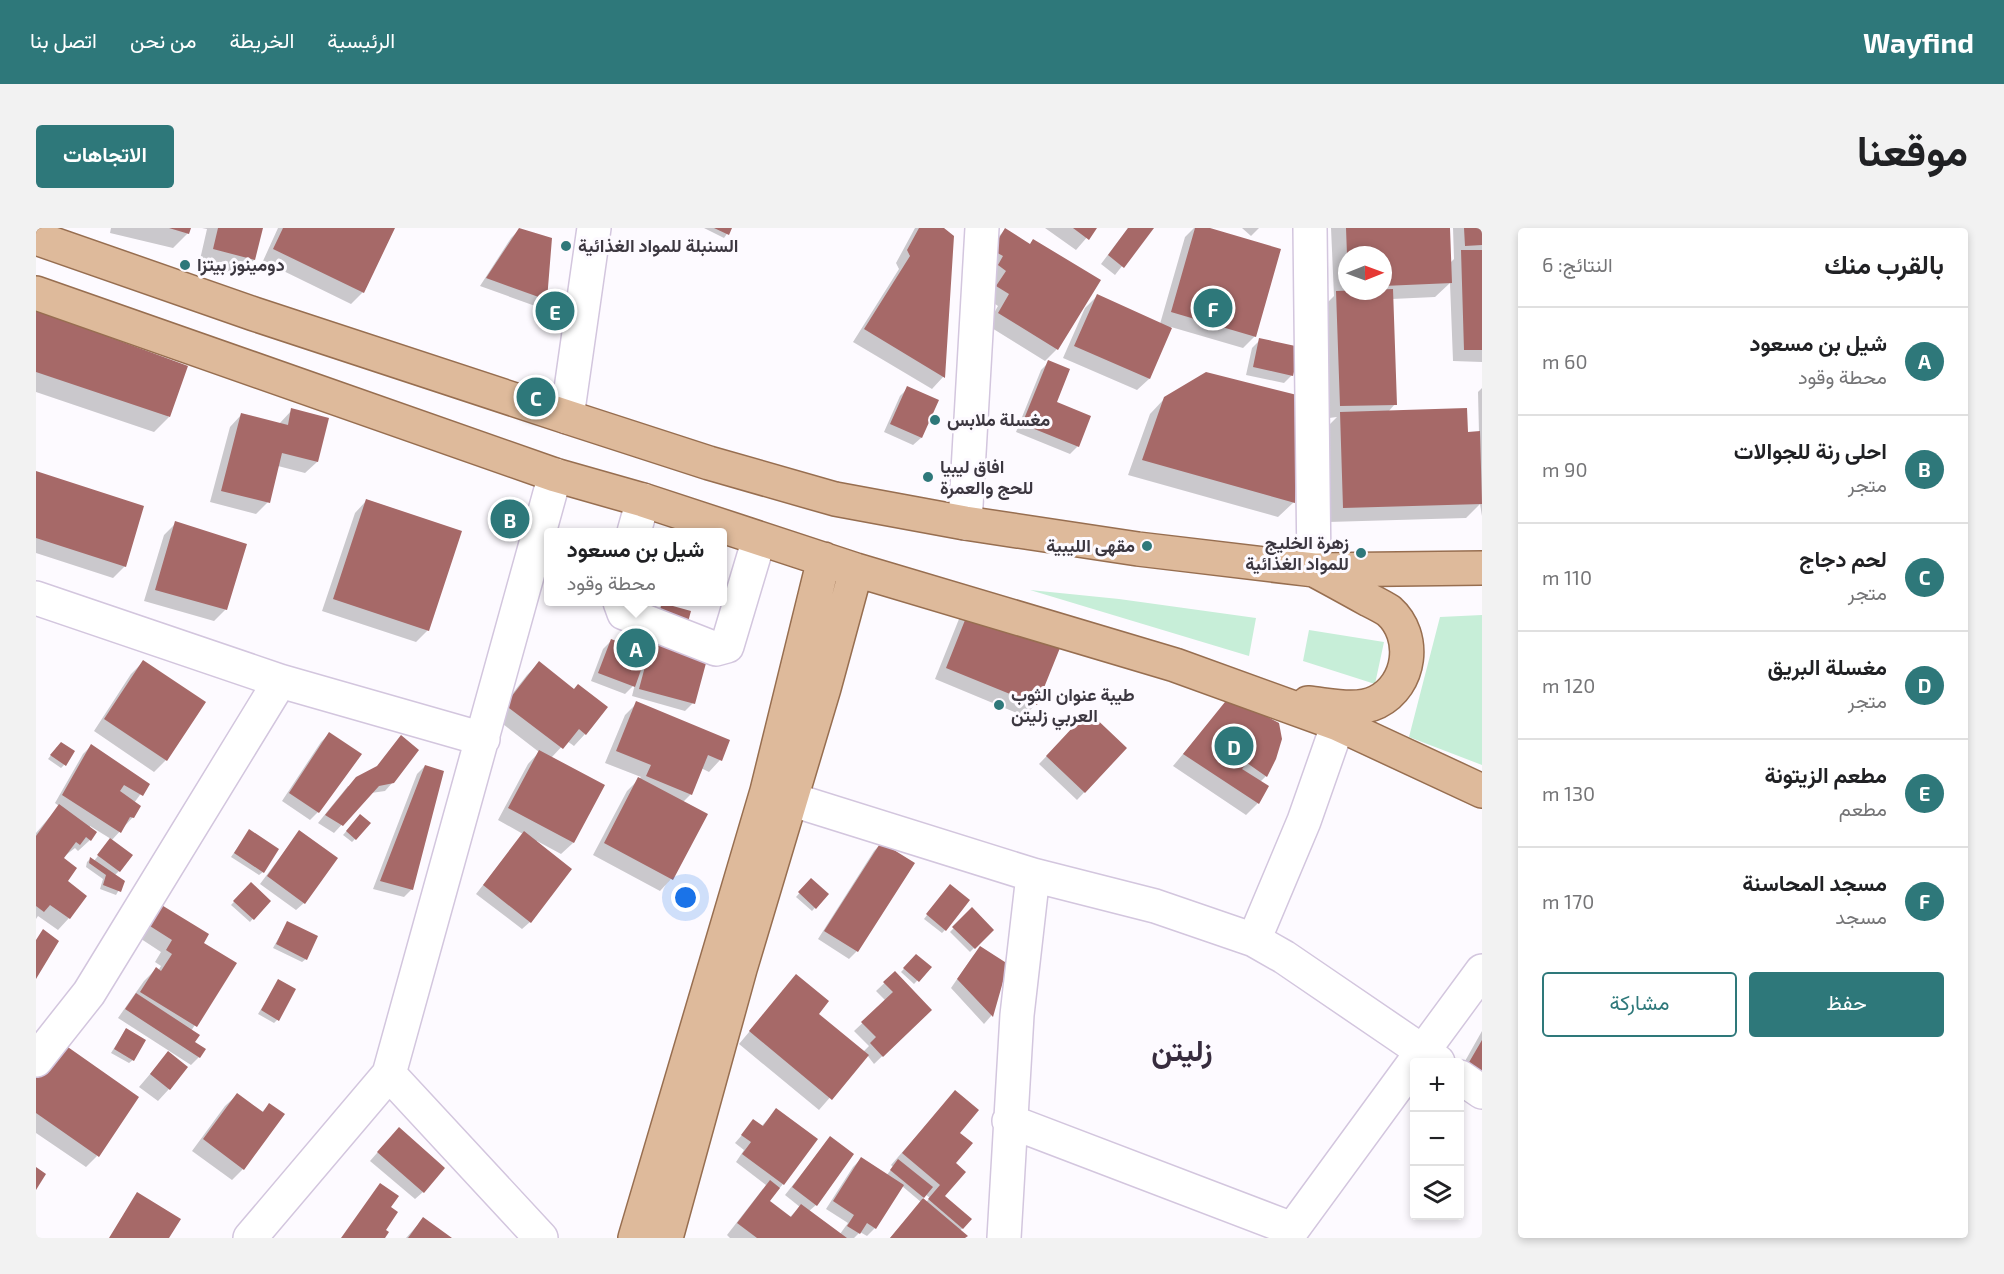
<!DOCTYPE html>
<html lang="ar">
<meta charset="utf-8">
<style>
body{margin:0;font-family:"Exo 2",Vazirmatn,sans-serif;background:#f2f2f2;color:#202124;direction:rtl}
.controls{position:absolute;right:18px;bottom:18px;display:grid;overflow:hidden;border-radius:6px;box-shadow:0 3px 9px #0003}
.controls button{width:54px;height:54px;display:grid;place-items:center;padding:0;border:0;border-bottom:2px solid #e0e0e0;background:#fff;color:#202124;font:30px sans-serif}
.compass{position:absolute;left:1302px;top:18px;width:54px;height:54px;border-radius:50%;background:#fff;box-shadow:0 3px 9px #0003;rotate:89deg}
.you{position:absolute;left:650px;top:670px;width:21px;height:21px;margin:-15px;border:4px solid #fff;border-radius:50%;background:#1a73e8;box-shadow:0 0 0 9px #1a73e833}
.badge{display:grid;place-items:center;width:39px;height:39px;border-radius:50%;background:#2e787a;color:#fff;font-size:20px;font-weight:700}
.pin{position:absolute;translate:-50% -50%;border:3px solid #fff;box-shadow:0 2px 6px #0006}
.popup{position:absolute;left:508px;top:300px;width:183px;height:78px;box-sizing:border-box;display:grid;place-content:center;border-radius:6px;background:#fff;filter:drop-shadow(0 2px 4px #0005);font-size:20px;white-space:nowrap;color:#757577}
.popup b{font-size:22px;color:#202124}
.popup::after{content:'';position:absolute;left:50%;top:100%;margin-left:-12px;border:12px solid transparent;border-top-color:#fff}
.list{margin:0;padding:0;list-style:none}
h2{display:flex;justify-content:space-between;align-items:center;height:78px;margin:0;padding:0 24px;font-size:26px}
h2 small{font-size:20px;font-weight:400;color:#757577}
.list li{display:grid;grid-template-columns:39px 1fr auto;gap:18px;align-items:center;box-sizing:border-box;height:108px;padding:0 24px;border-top:2px solid #e0e0e0}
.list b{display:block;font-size:22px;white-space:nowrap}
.list p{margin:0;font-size:20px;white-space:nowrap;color:#757577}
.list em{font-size:20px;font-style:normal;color:#757577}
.actions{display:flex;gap:12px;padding:18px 24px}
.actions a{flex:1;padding:14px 0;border:2px solid #2e787a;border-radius:6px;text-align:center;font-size:21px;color:#2e787a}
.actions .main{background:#2e787a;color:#fff}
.icon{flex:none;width:33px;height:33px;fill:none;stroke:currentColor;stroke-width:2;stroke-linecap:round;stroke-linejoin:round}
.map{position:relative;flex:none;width:1446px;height:1010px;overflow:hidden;direction:ltr;border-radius:6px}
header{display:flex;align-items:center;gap:36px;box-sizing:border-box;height:84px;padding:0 30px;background:#2e787a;color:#fff}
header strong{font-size:28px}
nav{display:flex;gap:33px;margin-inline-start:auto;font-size:21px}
.intro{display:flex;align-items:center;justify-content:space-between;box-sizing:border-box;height:144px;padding:0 36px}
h1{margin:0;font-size:42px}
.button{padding:15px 27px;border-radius:6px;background:#2e787a;color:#fff;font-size:21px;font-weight:700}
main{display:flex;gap:36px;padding:0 36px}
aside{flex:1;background:#fff;border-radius:6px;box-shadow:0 3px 9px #0003}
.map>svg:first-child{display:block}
</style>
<header>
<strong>Wayfind</strong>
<nav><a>الرئيسية</a><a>الخريطة</a><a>من نحن</a><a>اتصل بنا</a></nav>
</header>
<div class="intro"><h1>موقعنا</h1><a class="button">الاتجاهات</a></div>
<main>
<aside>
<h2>بالقرب منك<small>النتائج: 6</small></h2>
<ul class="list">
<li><span class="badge">A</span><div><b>شيل بن مسعود</b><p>محطة وقود</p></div><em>60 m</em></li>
<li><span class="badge">B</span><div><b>احلى رنة للجوالات</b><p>متجر</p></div><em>90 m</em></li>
<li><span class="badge">C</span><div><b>لحم دجاج</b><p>متجر</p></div><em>110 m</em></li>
<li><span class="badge">D</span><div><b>مغسلة البريق</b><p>متجر</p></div><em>120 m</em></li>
<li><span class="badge">E</span><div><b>مطعم الزيتونة</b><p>مطعم</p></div><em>130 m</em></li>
<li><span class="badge">F</span><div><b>مسجد المحاسنة</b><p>مسجد</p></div><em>170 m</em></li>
</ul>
<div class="actions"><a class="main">حفظ</a><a>مشاركة</a></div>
</aside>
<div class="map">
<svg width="1446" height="1010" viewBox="0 0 1446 1010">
<rect width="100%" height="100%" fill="#fdfaff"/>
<path fill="#c7eed8" d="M994,362L1083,371L1220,390L1213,428Z
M1446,387V537L1373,509L1404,389Z
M1273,402L1348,414L1339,456L1267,433Z"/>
<path fill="#0003" fill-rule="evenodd" d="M75,0H153L152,5L137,20L74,5Z
M166,0H226L218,32L202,47L163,36L171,1Z
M242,0H357L327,64L315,76L227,33Z
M668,0H695L688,10Z
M879,0H905L917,9L907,149L896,161L817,114L863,41L860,35Z
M1009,0H1059L1040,22Z
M1092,0H1116L1079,47L1065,36Z
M1158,0H1168L1219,108L1207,120L1135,99L1113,151L1101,162L1027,130L1049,80L1061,68L1124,96L1149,9Z
M1206,0H1223L1215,8Z
M1295,0H1412L1414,35L1418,31L1417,0H1446V134L1417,133L1414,55L1399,69L1356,71L1359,176L1352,184L1431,206L1443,205L1442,164L1446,160V288L1444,276L1430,290L1292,294L1290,200L1301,189L1293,190L1289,77L1298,68ZM1311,27H1347V63H1311Z
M483,2L514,11L510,72L502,79L444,58L475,10Z
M969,2L993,17L1062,53L1021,121L1009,133L951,97L962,78L950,70L958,13Z
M0,83L133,189L118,204L0,164Z
M1224,112L1256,147L1248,155L1210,147L1216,120Z
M1013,134L1019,175L1042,218L1034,226L980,204L1005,142Z
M872,160L885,210L877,217L848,204L864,168Z
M1129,170L1258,274L1242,289L1092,247L1114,186Z
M256,182L292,191L281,234L269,245L242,238L232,274L220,286L174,274L194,199L205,187L243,196Z
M0,245L89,338L77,350L0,325Z
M330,273L392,402L380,414L286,383L319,285Z
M140,295L190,381L178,393L108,373L128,307Z
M627,376L644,418L657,475L649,483L596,468L599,456L589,466L555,453L567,421L575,413L608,425L619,384Z
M935,379L1000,476L988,488L899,451L923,391Z
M107,434L130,532L118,544L58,503L95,446Z
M503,435L549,506L538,518L531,513L515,530L537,615L525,626L501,613L500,615L494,694L486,701L440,666L487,606L462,592L492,536L503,524L458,489L491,447Z
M1193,471L1239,530L1230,548L1224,554L1222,575L1210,587L1137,538Z
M601,475L684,532L673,544L665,540L655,566L646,575L670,587L635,651L624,663L557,627L591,563L605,549L569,535L589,487Z
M1052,485L1089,521L1041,572L1003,536Z
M293,506L282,584L274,592L246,573L285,514Z
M55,518L112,556L98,575L97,589L75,613L83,643L79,647L88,653L80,667L64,661L67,651L50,639L51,634L54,631L58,633L75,611L54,598V612L42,623L39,620L26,630L33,690L22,702L2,688L0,691V605L23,578L19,575L47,526Z
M21,519L28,537L25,540L12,531Z
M389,538L376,661L368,669L337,661L381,546Z
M357,554L349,563L335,565L298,605L282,595L312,558Z
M321,591L319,611L316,614L307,607Z
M213,603L227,644L223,647L195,629Z
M263,604L268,675L260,682L224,656Z
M846,615L876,636L821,723L813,731L782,711L838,623Z
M775,652L791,667L776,683L760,669Z
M215,656L233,673L214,694L195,677Z
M911,661L909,702L906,705L888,691Z
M936,681L956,702L934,724L914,704Z
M108,686L166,715L199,736L155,803L157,815L163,829L155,837L82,790L108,753L120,741L122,743L125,738L119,734L125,724L96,705Z
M251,695L270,731L266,734L237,720Z
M945,720L970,736L955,788L948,796L915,760L937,728Z
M880,728L894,739L878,756L865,744Z
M859,745L894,782L838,836L831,827L783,882L703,816L760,748L781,786L827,824L833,818L818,803L850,773L840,763Z
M243,752L241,792L238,795L222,786Z
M90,801L97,832L93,835L75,825Z
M1446,803V868L1424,842Z
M132,825L133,861L122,873L103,859Z
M0,835L61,928L50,939L0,905Z
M919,864L922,905L918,935L907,969L934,991L924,1003L927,1010H854L885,974L866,958L839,1000L831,1008L824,1004L818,1010H694L691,1007L730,957L700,934L708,922L699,915L718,893L725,899L740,882L747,956L732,974L753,990L764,979L749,967L794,910L780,977L773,983L804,1006L812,995L790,981L817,939L825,931L850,948L857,939L855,937ZM889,966L894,970L890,974L886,971Z
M201,867L225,885L233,877L207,941L196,952L156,923L189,878Z
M355,909L387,964L379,971L334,933Z
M387,991L413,1010H370Z"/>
<path fill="#a66968" d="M133,0H155L153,6Z
M182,0H227L219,32L177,21Z
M247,0H359L328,65L237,21Z
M483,0L516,10L511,72L450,50Z
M678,0H696L693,7Z
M883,0H908L918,8L909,150L828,101L874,28L871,22Z
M969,0L994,16L997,11L1065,52L1022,122L962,85L973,66L960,58L970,43L962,37L967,28L956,22Z
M1037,0H1061L1053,12Z
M1092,0H1118L1088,40L1072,27Z
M1159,0H1174L1245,21L1220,109L1135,84Z
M1310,0H1414L1416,55L1347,58V27H1311Z
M1428,0H1446V17L1429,18Z
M1425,22H1446V122H1428Z
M1357,61L1361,177L1304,178L1300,63Z
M1061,66L1136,100L1114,151L1038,118Z
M0,82L152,138L134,189L0,144Z
M1223,110L1264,119L1257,148L1217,139Z
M1012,132L1034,141L1021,174L1055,188L1043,219L986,196Z
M1170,144L1261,167L1259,275L1106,232L1128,169Z
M871,158L903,172L886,210L854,196Z
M255,180L293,190L282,234L246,225L234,275L185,263L205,185L252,197Z
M1431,180L1432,204L1444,203L1446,276L1307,280L1304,184Z
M0,243L108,278L90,339L0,310Z
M330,271L426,303L393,403L297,371Z
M139,293L211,316L191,382L119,362Z
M626,375L655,383L646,416L673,424L659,476L603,461Z
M935,377L1026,415L1001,477L910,440Z
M575,411L611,425L599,459L562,445Z
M107,432L170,474L131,533L68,491Z
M503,433L538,461L542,456L572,479L550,507L543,501L527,521L469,477Z
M1193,469L1243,495L1246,511L1240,531L1231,549L1211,535L1206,541L1233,558L1223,576L1147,526Z
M600,473L694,512L686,533L672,527L656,567L610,548L615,537L580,523Z
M1052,483L1091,520L1049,565L1010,528Z
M293,504L326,526L283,585L253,565Z
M365,507L383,522L358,555L343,558L307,598L289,587L320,549L341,538Z
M25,514L39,523L30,538L14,527Z
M55,516L114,556L107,568L88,557L84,563L105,578L98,590L94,589L85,605L26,567Z
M503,522L569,557L538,615L472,580Z
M389,537L408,543L377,662L344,653Z
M602,549L672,586L637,652L568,615Z
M23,576L61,604L55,613L50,609L44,617L40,614L28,630L41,640L32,653L51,668L34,691L14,677L8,684L0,678V608Z
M324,586L335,595L320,612L310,603Z
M213,601L243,621L228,645L198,625Z
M263,602L302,630L269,676L231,648Z
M488,603L536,641L495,695L447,657Z
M74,610L97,627L84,644L61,627Z
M845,614L879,635L822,724L788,703Z
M54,629L89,653L85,664L67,657L70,647L53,635Z
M775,650L793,666L780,681L762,664Z
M215,654L235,673L218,692L197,673Z
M914,656L934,672L910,703L890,686Z
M119,673L173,706L168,715L201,735L161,799L104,764L120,739L125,743L136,726L130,722L136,712L106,693Z
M936,679L958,702L939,721L916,699Z
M251,693L282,708L271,732L240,716Z
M7,701L23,713L0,751V712Z
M944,718L972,736L957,789L921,751Z
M880,726L896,739L883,754L867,740Z
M859,743L896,782L847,829L834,815L840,809L825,794L857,764L847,754Z
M760,746L793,773L783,786L833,827L796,872L713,803Z
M242,751L260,761L243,793L225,782Z
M100,765L164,807L159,814L170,821L164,830L89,781Z
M90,800L110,812L98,833L78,821Z
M19,810L103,869L63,929L0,885V838Z
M1446,812V844L1432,836Z
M132,823L152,839L134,862L114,846Z
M919,862L943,882L924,905L937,915L920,935L930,944L909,968L936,991L927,1001L892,971L904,957L866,925Z
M201,865L227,884L233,875L249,886L208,942L167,911Z
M740,880L782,911L748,957L706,926L715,914L705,907L717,891L727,898Z
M363,899L409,940L388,965L341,924Z
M794,908L818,926L781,978L756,959Z
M825,929L868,957L840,1001L831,995L824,1006L811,998L818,987L797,973Z
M862,931L897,959L888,970L854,942Z
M0,939L10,946L0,962Z
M734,952L744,960L734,973L755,989L765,976L811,1010H721L701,995Z
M344,955L363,968L355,979L362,984L350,1002L353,1004L349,1010H305Z
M101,964L145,991L133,1010H73Z
M887,970L932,1008L929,1010H854Z
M387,989L416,1010H372Z"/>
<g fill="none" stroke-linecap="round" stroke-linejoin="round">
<g stroke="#d3c6de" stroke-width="36">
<path id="minor" d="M1274,0L1278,342
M531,189L558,0
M929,295L946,0
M598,304L607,272
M0,370L244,453L447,511
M584,374L588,385L680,421L691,418L723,311
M754,571L997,647L1119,678L1218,712L1248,729L1402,834
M1218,712L1268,593L1302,496
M0,832L53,765L244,453
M1379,834L1446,743
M353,846L505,1010
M1424,849L1446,864
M973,893L1256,1001
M214,1010L353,846L519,247
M968,1010L981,787L997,647
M1250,1010L1378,835"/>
</g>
<g stroke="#976e50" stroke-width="36">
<path id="major" d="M0,10L218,86L531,189L673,235L799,271L929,295L1102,321L1278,342L1446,340
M0,65L519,247L607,272L820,342L1139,437L1302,496L1446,563
M1272,475C1294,477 1321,484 1341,474C1375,457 1381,408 1353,383C1347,379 1339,375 1333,372C1315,362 1297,352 1280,343
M599,1010L731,563L788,331
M630,1010L704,741L788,460L820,342"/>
</g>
<use href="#minor" stroke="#fff" stroke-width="33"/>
<use href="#major" stroke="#deba9b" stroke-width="33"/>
</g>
<g fill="#2e787a" stroke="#fdfaff" stroke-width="2">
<circle cx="530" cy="18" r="6"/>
<circle cx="149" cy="37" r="6"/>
<circle cx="899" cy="192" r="6"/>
<circle cx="892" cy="249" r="6"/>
<circle cx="1111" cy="318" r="6"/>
<circle cx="1325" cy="325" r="6"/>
<circle cx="963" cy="477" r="6"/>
</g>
<g text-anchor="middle" stroke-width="6" stroke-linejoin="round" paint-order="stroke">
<g font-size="18" font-weight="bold" fill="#3c3740" stroke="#fdfaff" text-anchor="start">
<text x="542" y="24">السنبلة للمواد الغذائية</text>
<text x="161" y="43">دومينوز بيتزا</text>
<text x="911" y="198">مغسلة ملابس</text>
<text x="904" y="245">افاق ليبيا<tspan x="904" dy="21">للحج والعمرة</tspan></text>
<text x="1313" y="321" text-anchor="end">زهرة الخليج<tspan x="1313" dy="21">للمواد الغذائية</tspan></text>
<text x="1099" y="324" text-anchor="end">مقهى الليبية</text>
<text x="975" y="473">طيبة عنوان الثوب<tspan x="975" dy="21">العربي زليتن</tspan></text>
</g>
<g font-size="30" font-weight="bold" fill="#372c3e" stroke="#fdfaff">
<text x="1146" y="833">زليتن</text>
</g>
</g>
</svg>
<div class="controls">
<button>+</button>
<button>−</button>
<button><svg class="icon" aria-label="layers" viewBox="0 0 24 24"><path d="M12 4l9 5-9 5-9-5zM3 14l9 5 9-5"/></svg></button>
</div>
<svg class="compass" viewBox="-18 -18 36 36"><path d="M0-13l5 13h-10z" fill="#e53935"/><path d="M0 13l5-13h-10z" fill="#757577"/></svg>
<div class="you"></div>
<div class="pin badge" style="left:600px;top:420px">A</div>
<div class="popup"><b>شيل بن مسعود</b>محطة وقود</div>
<div class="pin badge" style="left:474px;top:291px">B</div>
<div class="pin badge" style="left:500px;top:169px">C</div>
<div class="pin badge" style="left:1198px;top:518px">D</div>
<div class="pin badge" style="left:519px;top:83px">E</div>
<div class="pin badge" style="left:1177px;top:80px">F</div>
</div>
</main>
